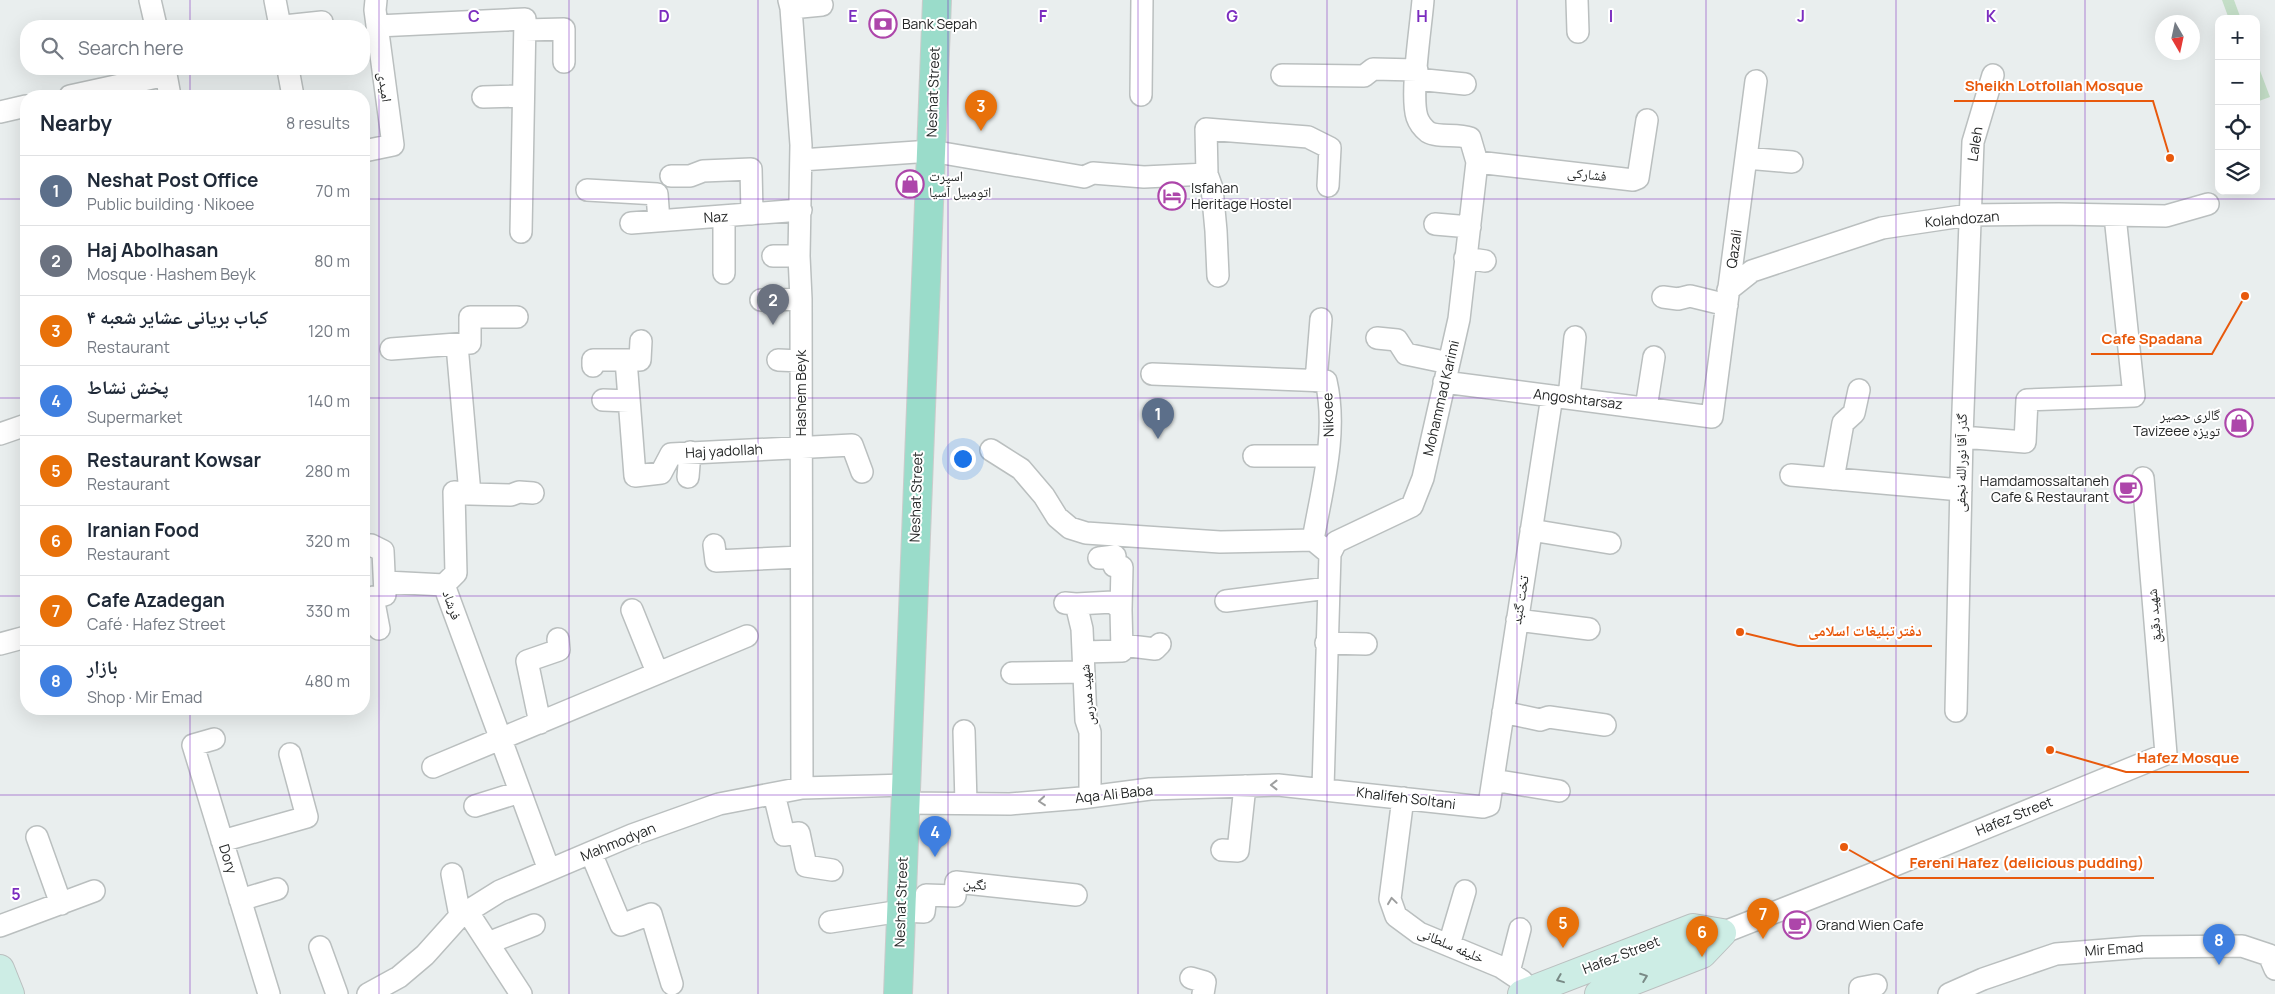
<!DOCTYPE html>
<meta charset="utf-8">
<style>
body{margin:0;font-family:Manrope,"Noto Naskh Arabic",sans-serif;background:#f2f2f3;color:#1f2937}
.controls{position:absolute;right:15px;top:15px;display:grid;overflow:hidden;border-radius:10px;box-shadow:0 5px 20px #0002}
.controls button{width:45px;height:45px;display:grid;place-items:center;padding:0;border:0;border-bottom:1px solid #e0e1e3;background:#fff;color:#1f2937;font:25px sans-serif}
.compass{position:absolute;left:2155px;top:15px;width:45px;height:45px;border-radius:50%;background:#fff;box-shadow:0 5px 20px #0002;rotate:171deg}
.you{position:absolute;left:962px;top:458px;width:18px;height:18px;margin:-12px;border:4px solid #fff;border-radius:50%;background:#1a73e8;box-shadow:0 0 0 8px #1a73e833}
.badge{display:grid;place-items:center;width:32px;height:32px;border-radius:50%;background:#0b8043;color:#fff;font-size:16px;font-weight:700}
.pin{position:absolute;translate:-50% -41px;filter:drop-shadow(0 1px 2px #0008)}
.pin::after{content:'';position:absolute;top:26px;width:18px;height:15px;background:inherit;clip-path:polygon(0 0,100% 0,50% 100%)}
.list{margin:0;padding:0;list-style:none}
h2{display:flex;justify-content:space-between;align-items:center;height:65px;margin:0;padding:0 20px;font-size:21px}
h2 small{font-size:16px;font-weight:400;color:#747a83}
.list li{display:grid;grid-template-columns:32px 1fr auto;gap:15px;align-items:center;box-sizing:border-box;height:70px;padding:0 20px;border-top:1px solid #e0e1e3}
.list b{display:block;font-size:19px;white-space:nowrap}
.list p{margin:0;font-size:16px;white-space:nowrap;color:#747a83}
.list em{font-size:16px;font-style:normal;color:#747a83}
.icon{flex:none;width:28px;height:28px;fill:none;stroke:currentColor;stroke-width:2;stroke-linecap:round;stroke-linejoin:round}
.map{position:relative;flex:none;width:2275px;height:994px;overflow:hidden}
.search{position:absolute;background:#fff;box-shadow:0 5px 20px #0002;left:20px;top:20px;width:350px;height:55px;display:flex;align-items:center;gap:12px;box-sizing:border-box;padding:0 18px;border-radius:20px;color:#747a83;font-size:19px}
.panel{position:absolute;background:#fff;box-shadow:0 5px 20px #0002;left:20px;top:90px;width:350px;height:625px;border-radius:20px}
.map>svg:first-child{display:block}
</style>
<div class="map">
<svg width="2275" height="994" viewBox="0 0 2275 994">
<rect width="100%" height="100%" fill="#e9eeee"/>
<path fill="#c4dec7" d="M2222,0H2234L2241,19H2229Z
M2256,60L2270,97L2259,101L2256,93Z"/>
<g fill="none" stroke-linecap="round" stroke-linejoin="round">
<g stroke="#babfbf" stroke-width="24">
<path id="street" d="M150,0L156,26
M275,0L280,26
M789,0L791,8L801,145L799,256L801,299L802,788
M1577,0L1578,32
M791,8L822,5
M284,26L322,22
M377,26L525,19L521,232
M525,30L564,29V62
M165,69L170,96
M288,69L293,96
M1282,75L1364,76L1373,69L1417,70
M1416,79L1465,84
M1141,95L1142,0
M70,96L166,75
M483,97L523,96
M0,112L26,106
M364,151L393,145L375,10L376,0
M1746,158L1792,162
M801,160L931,151L1084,177L1093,173L1144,177L1207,174
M1477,162L1633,180L1638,178L1647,120
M671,176H690L703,171L751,169L752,214
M587,190L657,194L659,221
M724,216V273
M631,223L801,210
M1435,224L1470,227
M773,256H799
M1465,258L1485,261
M1218,276L1216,231L1212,188L1207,174L1206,129L1308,137L1330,148L1328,186
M1728,290L1752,271L1882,228L1969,215L2059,214L2166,216L2208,204
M1663,297L1678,299L1690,296L1727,305
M761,300L801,299
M1377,338L1397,340L1406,354L1449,363
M457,345L470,494L454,492L456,573L444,585L549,870
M391,349L470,343V317H517
M626,360L635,476L661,473L671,454L852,445L862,472
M778,360L801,361
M593,366V360H640L641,341
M1152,374L1326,381C1338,433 1322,488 1313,540L1330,554
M1316,381L1321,319
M1444,382L1712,417L1756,81
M1569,398L1575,337
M603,400L629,401
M1646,408L1654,357
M0,434L26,425
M1962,437L2025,442L2027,400L2134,396L2115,216
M991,450L1021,469L1044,496L1057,517L1070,528L1086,533L1220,542L1313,540
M1254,456H1327
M1791,475L1961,490
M688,477L690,452
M1833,479L1843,423L1854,413L1859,390
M470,494L511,495L519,492L533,493
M1531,530L1610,543
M364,545H371L383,551L385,595L373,597L379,629
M714,545L716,561L801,557
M1099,558L1115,556L1114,566L1122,567L1121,610
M386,582L444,585
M1226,601L1328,588
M1065,603L1076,604L1082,629L1086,720L1090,732V797
M1076,604L1113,602L1121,610L1122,651L1083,652
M632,610L657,672
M1517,620L1589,629
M1326,643L1366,644
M0,644L26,637
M1122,645L1155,649L1160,644
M1012,673L1084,672
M1956,711L1962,437L1973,142L1993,75
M1503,712L1540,720L1549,717L1605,725
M540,723L527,661L559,650L558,639
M964,731L966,803
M214,739L193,745L269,994
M433,767L747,636
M1493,780L1559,791
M1323,788L1330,554L1336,542L1412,506L1423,478L1459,319L1477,162L1470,138C1457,133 1438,138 1428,132C1423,128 1419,123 1417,117C1410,95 1421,26 1423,0
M774,794L784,835L799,833L806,866L832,870
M1403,798L1390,899L1396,916L1419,933L1501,967L1522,981L1529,991
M905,803L1010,804L1081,798L1150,789L1278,785L1483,807L1489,805L1552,396
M475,806L520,792
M37,837L61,904
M222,841L307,817L290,754
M1222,850L1238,851L1245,786
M591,853L621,925L651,914L672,984
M452,874L460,916
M240,900L277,889
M467,911L521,994
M830,922L901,911L924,912L926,895L955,896L956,882L1076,895
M0,926L94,891
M1722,933L1890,867L2166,754L2143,478
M488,943L534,925
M1449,945L1465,891
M320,947L337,994
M1509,972L1520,929
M1191,978L1205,982L1203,994
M368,994L399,977L425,955L460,916L500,891L632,835L719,804L802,788L906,785
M1860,994V988L1876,985
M1949,994L1983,979L2056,954L2143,947L2242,946L2269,955L2275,969"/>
</g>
<g stroke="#babfbf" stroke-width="30">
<path id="secondary" d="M0,969L10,994
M1522,994L1693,928L1722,933
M1599,994L1702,954L1722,933"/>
</g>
<g stroke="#cbcbcb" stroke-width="30">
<path id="primary" d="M898,994L937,0"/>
</g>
<use href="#street" stroke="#fff" stroke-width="21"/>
<use href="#secondary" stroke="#cdede5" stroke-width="28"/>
<use href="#primary" stroke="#9adcca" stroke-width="28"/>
</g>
<defs><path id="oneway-chevron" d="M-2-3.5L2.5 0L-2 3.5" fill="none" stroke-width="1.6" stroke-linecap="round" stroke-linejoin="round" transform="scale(1.25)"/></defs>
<g stroke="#9d9e9e">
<use href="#oneway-chevron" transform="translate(1274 785) rotate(180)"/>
<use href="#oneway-chevron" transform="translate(1042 801) rotate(175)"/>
<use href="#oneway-chevron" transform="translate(1392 901) rotate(-98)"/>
</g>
<g stroke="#798a86">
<use href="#oneway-chevron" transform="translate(1644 977) rotate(-21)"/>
<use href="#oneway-chevron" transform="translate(1560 979) rotate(158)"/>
</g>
<path fill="none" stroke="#7b2cbf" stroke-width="1" stroke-opacity="0.55" d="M190,0V26M379,0V994M569,0V994M758,0V994M948,0V994M1138,0V994M1327,0V994M1517,0V994M1706,0V994M1896,0V994M2085,0V994M190,69V96M0,199H26M364,199H2275M0,398H26M364,398H2275M0,596H26M364,596H2275M190,709V994M0,795H2275"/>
<defs>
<g id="bank-ring" transform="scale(1.4375)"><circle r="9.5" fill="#fff" stroke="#ad46aa" stroke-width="1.5"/><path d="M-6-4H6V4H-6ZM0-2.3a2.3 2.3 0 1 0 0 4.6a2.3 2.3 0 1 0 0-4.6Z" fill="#ad46aa"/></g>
<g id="shop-ring" transform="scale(1.4375)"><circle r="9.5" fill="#fff" stroke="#ad46aa" stroke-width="1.5"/><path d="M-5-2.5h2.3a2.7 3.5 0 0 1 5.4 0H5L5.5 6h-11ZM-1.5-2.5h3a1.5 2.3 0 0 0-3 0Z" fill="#ad46aa"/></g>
<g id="hotel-ring" transform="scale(1.4375)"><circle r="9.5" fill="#fff" stroke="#ad46aa" stroke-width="1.5"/><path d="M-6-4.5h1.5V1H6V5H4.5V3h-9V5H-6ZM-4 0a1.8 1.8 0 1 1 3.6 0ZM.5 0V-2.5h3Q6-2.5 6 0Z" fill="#ad46aa"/></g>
<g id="cafe-ring" transform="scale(1.4375)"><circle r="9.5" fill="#fff" stroke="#ad46aa" stroke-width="1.5"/><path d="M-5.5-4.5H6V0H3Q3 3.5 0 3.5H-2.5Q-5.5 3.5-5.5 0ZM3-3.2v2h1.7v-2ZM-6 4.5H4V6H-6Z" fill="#ad46aa"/></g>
</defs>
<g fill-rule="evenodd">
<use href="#bank-ring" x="883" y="24"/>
<use href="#shop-ring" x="910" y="184"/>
<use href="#hotel-ring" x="1172" y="196"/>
<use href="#shop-ring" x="2239" y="423"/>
<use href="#cafe-ring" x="2128" y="489"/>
<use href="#cafe-ring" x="1797" y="925"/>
</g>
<g text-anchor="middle" stroke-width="4" stroke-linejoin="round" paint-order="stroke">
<g font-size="14" fill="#252727" stroke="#fff" text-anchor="start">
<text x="902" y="29">Bank Sepah</text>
<text x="929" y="181">اسپرت<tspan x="929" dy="16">اتومبیل آسیا</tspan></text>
<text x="1191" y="193">Isfahan<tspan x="1191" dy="16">Heritage Hostel</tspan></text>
<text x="2220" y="420" text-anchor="end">گالری حصیر<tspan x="2220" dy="16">Tavizeee تویزه</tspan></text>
<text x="2109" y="486" text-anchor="end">Hamdamossaltaneh<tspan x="2109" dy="16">Cafe &amp; Restaurant</tspan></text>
<text x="1816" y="930">Grand Wien Cafe</text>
</g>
<g font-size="14" fill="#252727" stroke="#fff">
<text transform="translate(385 87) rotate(82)" y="5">امیدی</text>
<text transform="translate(933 92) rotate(-88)" y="5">Neshat Street</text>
<text transform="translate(1975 144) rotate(-81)" y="5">Laleh</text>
<text transform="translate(1587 174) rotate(6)" y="5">فشارکی</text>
<text transform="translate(716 217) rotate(-4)" y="5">Naz</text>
<text transform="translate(1962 219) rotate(-5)" y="5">Kolahdozan</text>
<text transform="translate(1734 249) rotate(-82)" y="5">Qazali</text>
<text transform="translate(801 393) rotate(-90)" y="5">Hashem Beyk</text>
<text transform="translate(1441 398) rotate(-77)" y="5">Mohammad Karimi</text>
<text transform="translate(1578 399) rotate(7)" y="5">Angoshtarsaz</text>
<text transform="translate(1328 415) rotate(-92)" y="5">Nikoee</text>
<text transform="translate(724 451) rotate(-3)" y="5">Haj yadollah</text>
<text transform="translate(1961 463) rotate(-89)" y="5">گذر آقا نورالله نجفی</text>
<text transform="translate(916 497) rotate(-88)" y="5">Neshat Street</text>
<text transform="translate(1520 600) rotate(-81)" y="5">تخت گنبد</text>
<text transform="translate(452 605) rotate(71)" y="5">فرشاد</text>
<text transform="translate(2154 616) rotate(-95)" y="5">شهید دقیق</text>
<text transform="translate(1087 695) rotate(-95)" y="5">شهید مدرس</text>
<text transform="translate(1114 794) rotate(-6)" y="5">Aqa Ali Baba</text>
<text transform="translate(1406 798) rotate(7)" y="5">Khalifeh Soltani</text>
<text transform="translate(2014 816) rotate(-22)" y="5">Hafez Street</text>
<text transform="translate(618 842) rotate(-22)" y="5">Mahmodyan</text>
<text transform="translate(228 859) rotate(73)" y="5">Dory</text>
<text transform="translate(975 884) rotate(6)" y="5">نگین</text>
<text transform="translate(901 902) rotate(-88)" y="5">Neshat Street</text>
<text transform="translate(1451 945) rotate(23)" y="5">خلیفه سلطانی</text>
<text transform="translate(2114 949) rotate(-4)" y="5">Mir Emad</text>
<text transform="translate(1621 955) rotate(-21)" y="5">Hafez Street</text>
</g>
</g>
<g font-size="16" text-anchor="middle" font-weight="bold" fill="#7b2cbf" stroke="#fff" stroke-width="4" stroke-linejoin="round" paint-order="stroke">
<text x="474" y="22">C</text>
<text x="664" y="22">D</text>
<text x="853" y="22">E</text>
<text x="1043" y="22">F</text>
<text x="1232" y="22">G</text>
<text x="1422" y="22">H</text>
<text x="1611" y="22">I</text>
<text x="1801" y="22">J</text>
<text x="1991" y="22">K</text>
<text x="16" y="900">5</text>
</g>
<path fill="none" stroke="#e8590c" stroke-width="2" d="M2170 158L2153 101H1954M2245 296L2212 354H2091M1740 632L1798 646H1932M2050 750L2126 772H2249M1844 847L1899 878H2154"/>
<g fill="#e8590c" stroke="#fff" stroke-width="2">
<circle cx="2170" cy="158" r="5"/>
<circle cx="2245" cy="296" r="5"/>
<circle cx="1740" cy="632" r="5"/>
<circle cx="2050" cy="750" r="5"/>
<circle cx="1844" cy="847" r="5"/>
</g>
<g font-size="15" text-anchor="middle" font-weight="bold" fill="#e8590c" stroke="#fff" stroke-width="4" stroke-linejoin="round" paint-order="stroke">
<text x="2054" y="91">Sheikh Lotfollah Mosque</text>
<text x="2152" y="344">Cafe Spadana</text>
<text x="1865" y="636">دفتر تبلیغات اسلامی</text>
<text x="2188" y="763">Hafez Mosque</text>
<text x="2027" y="868">Fereni Hafez (delicious pudding)</text>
</g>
</svg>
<div class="controls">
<button>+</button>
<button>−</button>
<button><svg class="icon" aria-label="locate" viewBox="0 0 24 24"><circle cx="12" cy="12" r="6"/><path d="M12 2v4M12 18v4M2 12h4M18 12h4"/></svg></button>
<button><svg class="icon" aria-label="layers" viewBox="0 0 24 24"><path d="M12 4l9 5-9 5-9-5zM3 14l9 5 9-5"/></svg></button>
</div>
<svg class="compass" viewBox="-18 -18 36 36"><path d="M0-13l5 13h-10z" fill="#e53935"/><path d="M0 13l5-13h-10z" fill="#747a83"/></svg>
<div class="you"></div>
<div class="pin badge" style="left:1158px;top:439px;background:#5c6f8a">1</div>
<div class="pin badge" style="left:773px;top:325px;background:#6b7280">2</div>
<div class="pin badge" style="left:981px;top:131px;background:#e8710a">3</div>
<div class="pin badge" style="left:935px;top:857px;background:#3f7fe0">4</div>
<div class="pin badge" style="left:1563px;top:948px;background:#e8710a">5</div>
<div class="pin badge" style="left:1702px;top:957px;background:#e8710a">6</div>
<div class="pin badge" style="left:1763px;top:939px;background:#e8710a">7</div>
<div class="pin badge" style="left:2219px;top:965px;background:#3f7fe0">8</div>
<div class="search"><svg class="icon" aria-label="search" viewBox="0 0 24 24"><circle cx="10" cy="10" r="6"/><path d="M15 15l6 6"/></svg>Search here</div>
<section class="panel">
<h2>Nearby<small>8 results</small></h2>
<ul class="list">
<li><span class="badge" style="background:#5c6f8a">1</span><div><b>Neshat Post Office</b><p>Public building · Nikoee</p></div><em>70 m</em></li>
<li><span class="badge" style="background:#6b7280">2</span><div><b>Haj Abolhasan</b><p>Mosque · Hashem Beyk</p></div><em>80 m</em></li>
<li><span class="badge" style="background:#e8710a">3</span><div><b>کباب بریانی عشایر شعبه ۴</b><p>Restaurant</p></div><em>120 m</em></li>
<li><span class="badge" style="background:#3f7fe0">4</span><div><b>پخش نشاط</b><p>Supermarket</p></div><em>140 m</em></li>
<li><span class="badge" style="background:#e8710a">5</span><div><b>Restaurant Kowsar</b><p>Restaurant</p></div><em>280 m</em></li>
<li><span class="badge" style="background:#e8710a">6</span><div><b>Iranian Food</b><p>Restaurant</p></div><em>320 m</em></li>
<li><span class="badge" style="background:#e8710a">7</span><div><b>Cafe Azadegan</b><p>Café · Hafez Street</p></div><em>330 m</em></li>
<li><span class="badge" style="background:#3f7fe0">8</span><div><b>بازار</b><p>Shop · Mir Emad</p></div><em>480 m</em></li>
</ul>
</section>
</div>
